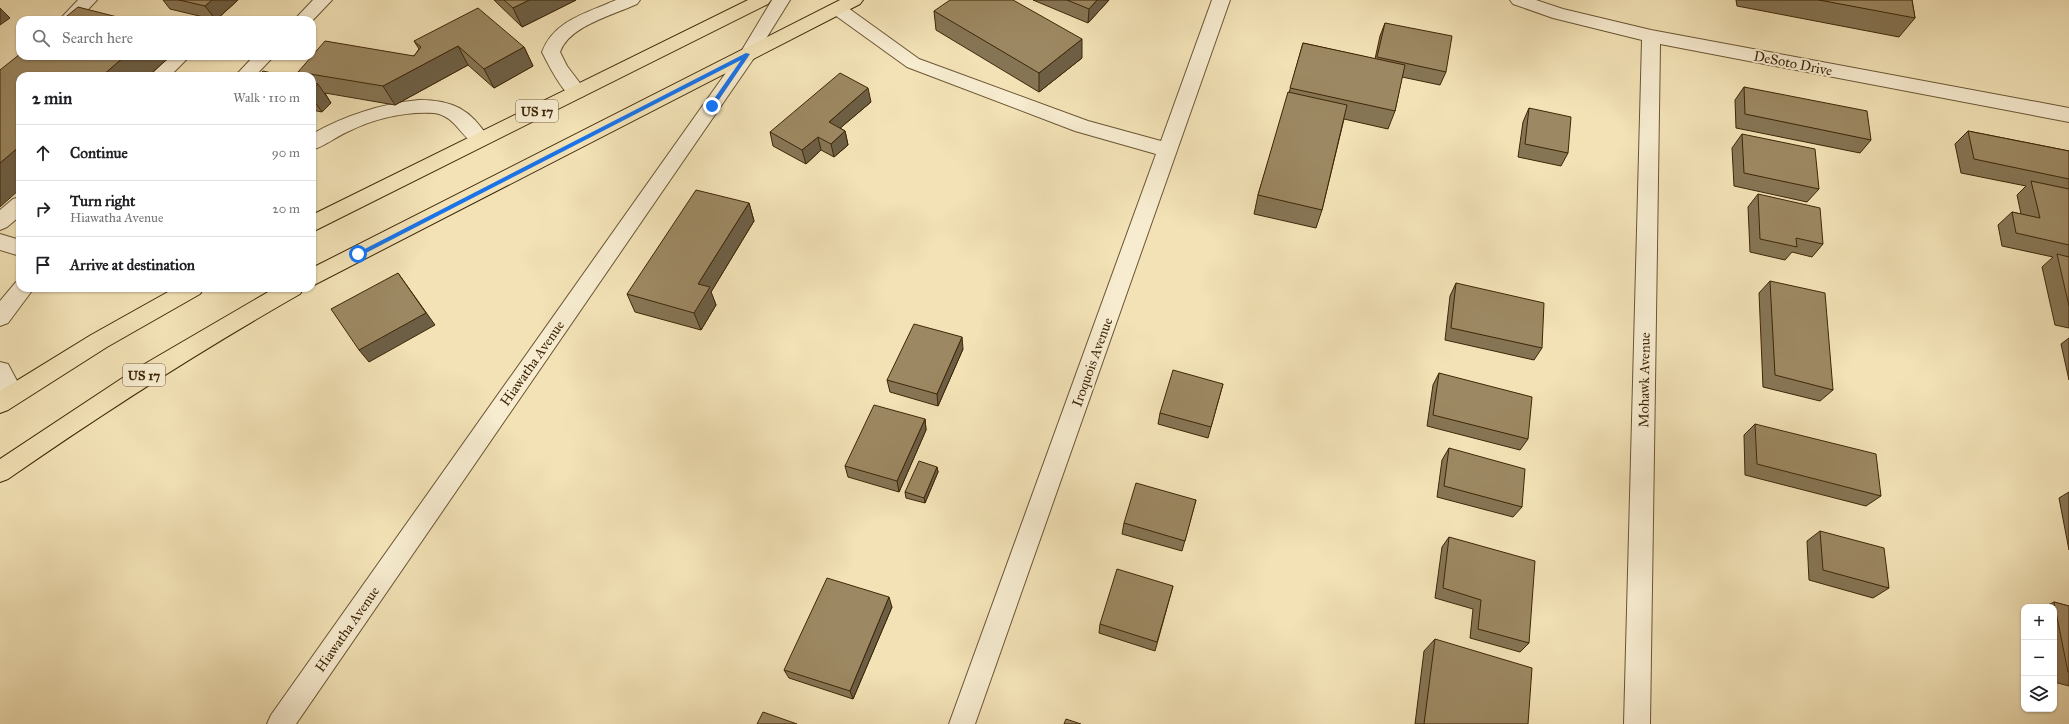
<!DOCTYPE html>
<meta charset="utf-8">
<style>
body{margin:0;font-family:"IM FELL Great Primer",serif;background:#f2f2f2;color:#202124}
.controls{position:absolute;right:12px;bottom:12px;display:grid;overflow:hidden;border-radius:8px;box-shadow:0 1px 3px #0004}
.controls button{width:36px;height:36px;display:grid;place-items:center;padding:0;border:0;border-bottom:1px solid #e0e0e0;background:#fff;color:#202124;font:20px sans-serif}
.stop{position:absolute;width:12px;height:12px;margin:-9px;border:3px solid #1a73e8;border-radius:50%;background:#fff}
.stop.end{background:#1a73e8;border-color:#fff;box-shadow:0 1px 4px #0008}
.list{margin:0;padding:0;list-style:none}
h2{display:flex;justify-content:space-between;align-items:center;height:52px;margin:0;padding:0 16px;font-size:17px}
h2 small{font-size:13px;font-weight:400;color:#757577}
.list li{display:grid;grid-template-columns:26px 1fr auto;gap:12px;align-items:center;box-sizing:border-box;height:56px;padding:0 16px;border-top:1px solid #e0e0e0}
.list b{display:block;font-size:15px;white-space:nowrap}
.list p{margin:0;font-size:13px;white-space:nowrap;color:#757577}
.list em{font-size:13px;font-style:normal;color:#757577}
.icon{flex:none;width:22px;height:22px;fill:none;stroke:currentColor;stroke-width:2;stroke-linecap:round;stroke-linejoin:round}
.map{position:relative;flex:none;width:2069px;height:724px;overflow:hidden}
.search{position:absolute;background:#fff;box-shadow:0 1px 3px #0004;left:16px;top:16px;width:300px;height:44px;display:flex;align-items:center;gap:10px;box-sizing:border-box;padding:0 14px;border-radius:12px;color:#757577;font-size:15px}
.panel{position:absolute;background:#fff;box-shadow:0 1px 3px #0004;left:16px;top:72px;width:300px;height:220px;border-radius:12px}
.map>svg:first-child{display:block}
</style>
<div class="map">
<svg width="2069" height="724" viewBox="0 0 2069 724">
<rect width="100%" height="100%" fill="#f2e2b6"/>
<filter id="stains"><feTurbulence type="fractalNoise" baseFrequency=".005" numOctaves="4"/><feColorMatrix values="0 0 0 0 .2 0 0 0 0 .09 0 0 0 0 .02 0 0 0 .5 -.17"/></filter>
<radialGradient id="worn" r=".72"><stop offset=".6" stop-color="#630" stop-opacity="0"/><stop offset="1" stop-color="#630" stop-opacity=".3"/></radialGradient>
<g fill="none" stroke-linecap="round" stroke-linejoin="round">
<g stroke="#6b5533" stroke-width="2">
<path id="minor" d="M78,0H97L78,20H63L61,18Z
M313,0H332L312,21L294,20Z
M616,0H640L637,4C613,15 569,26 560,52L567,66L586,91L584,96C579,97 575,98 571,96C561,90 547,62 542,52C554,20 587,13 616,0Z
M772,0H790L754,58L296,724H267L271,715L742,50Z
M1212,0H1230L975,724H949L1156,154L1075,131L907,67L832,13L829,9L832,5L838,3L844,5L919,59L1088,121L1161,141Z
M1510,0H1536L1563,9L1651,30L2069,108V122L1660,44L1650,724H1624L1642,40L1553,18L1513,4Z
M170,56H190L170,76H150Z
M254,56H274L255,76H235Z
M419,100C452,100 471,109 489,139L486,144C464,150 460,116 434,113C405,111 373,119 347,132C336,137 325,146 312,150V134C346,115 380,104 419,100Z
M20,197V216L7,227L0,230V210L13,199Z
M0,234L20,240V256L0,250Z
M20,281V288H34L8,323L0,326V301L16,282Z
M0,362L8,364L24,394L21,401L13,403L5,401L0,392Z"/>
</g>
<g stroke="#3e2607" stroke-width="2">
<path id="major" d="M748,0H771L768,4L312,232V215Z
M840,0H863L860,4L312,286V268Z
M175,288H204L200,294L107,347L8,410L0,413V391L91,335Z
M275,288H304L300,294C200,351 103,413 8,479L0,482V459L136,369Z"/>
</g>
<use href="#minor" fill="#f7ecd0" fill-rule="evenodd"/>
<use href="#major" fill="#f2e2b6" fill-rule="evenodd"/>
</g>
<path fill="#867554" stroke="#3e2607" d="M163,0H238L216,20L170,9Z
M494,0H576L522,27Z
M1033,0H1109L1088,23Z
M1736,0H1912L1915,18L1899,37L1737,6Z
M934,11L1082,58L1039,92L936,30Z
M1385,23L1446,72L1440,85L1402,77L1395,111L1388,129L1344,119L1322,210L1316,228L1254,214L1258,195L1289,93L1303,43L1375,59L1380,36Z
M414,41L524,47L533,66L494,88L468,65L395,105L325,93L331,103L322,112L312,110V76H301L298,72L414,56L419,49Z
M1744,87L1871,140L1860,153L1736,128L1735,100Z
M871,102L840,128L845,131L848,145L834,157L821,150L806,164L773,146L770,132Z
M1529,108L1568,153L1561,166L1518,157L1523,122Z
M1968,131L2069,151V328L2055,325L2042,267L2053,257L2002,246L1998,225L2012,212L2021,214L2017,195L2026,186L1961,173L1955,144Z
M1742,134L1819,189L1807,202L1734,186L1732,148Z
M1758,194L1823,244L1812,257L1792,252L1785,260L1750,252L1748,207Z
M749,203L754,221L711,292L716,305L701,330L635,312L627,294Z
M1770,281L1833,390L1820,401L1763,387L1759,293Z
M1456,283L1542,348L1534,360L1445,340L1450,296Z
M2069,338V380L2061,344Z
M963,349L938,406L890,392L887,380Z
M1439,373L1528,439L1520,450L1427,426L1433,385Z
M1223,384L1208,438L1158,424L1160,413Z
M925,419L926,430L899,492L848,477L845,466Z
M1755,424L1881,496L1866,506L1745,475L1744,435Z
M1449,448L1522,507L1513,517L1437,497L1442,460Z
M937,467L938,472L925,503L906,498L905,492Z
M2069,492V550L2059,498Z
M1196,500L1182,551L1122,534L1124,523Z
M1820,531L1889,588L1873,598L1809,580L1807,541Z
M1449,537L1529,643L1520,652L1470,638L1473,609L1435,598L1442,547Z
M1173,586L1155,651L1099,633L1100,624Z
M2054,602L2069,606V686L2054,682V607H2044Z
M892,607L853,699L789,678L784,670Z
M1435,639L1528,724H1415L1424,651Z"/>
<path fill="#6d5f45" stroke="#3e2607" d="M212,0H238L216,20L205,6Z
M529,0H576L522,27L513,8Z
M1097,0H1109L1088,23L1089,9Z
M0,8L10,18L0,25Z
M1082,39V58L1039,92V73Z
M458,46L468,65L395,105L383,86Z
M524,47L533,66L494,88L484,69Z
M125,56H171L148,76H102Z
M318,84L331,103L322,112L312,98V90Z
M868,88L871,102L831,136L829,122Z
M845,131L848,145L834,157L831,144Z
M818,137L821,150L806,164L802,150Z
M20,146V189L0,207V163Z
M749,203L754,221L711,292L716,305L701,330L694,313L698,284Z
M398,273L435,325L369,362L359,350Z
M962,337L963,349L938,406L937,394Z
M925,419L926,430L899,492L897,481Z
M937,467L938,472L925,503L924,498Z
M889,597L892,607L853,699L850,691Z"/>
<path fill="#9c8862" stroke="#3e2607" d="M179,0H212L205,6Z
M504,0H529L513,8Z
M950,0H1013L1082,39L1039,73L934,11Z
M1067,0H1097L1089,9Z
M1819,0H1912L1915,18Z
M78,7L129,20H62Z
M478,8L524,47L484,69L458,46L383,86L298,72L325,41L414,56L421,47L414,41Z
M1385,23L1452,36L1446,72L1377,57Z
M1303,43L1405,65L1395,111L1290,88Z
M20,54V56H125L102,76H20V146L0,163V70Z
M263,71L285,76H258Z
M840,73L868,88L829,122L845,131L831,144L818,137L802,150L770,132Z
M312,82L318,84L312,90Z
M1744,87L1867,111L1871,140L1745,114Z
M1288,92L1347,105L1322,210L1258,195Z
M1529,108L1571,117L1568,153L1525,144Z
M1968,131L2069,151V179L1974,159Z
M1742,134L1815,149L1819,189L1744,173Z
M2031,181L2069,189V245L2016,233L2012,212L2040,218Z
M696,190L749,203L698,284L710,287L694,313L627,294Z
M1758,194L1820,208L1823,244L1796,238L1797,247L1760,239Z
M2057,254L2069,257V306Z
M398,273L426,313L359,350L331,309Z
M1770,281L1825,293L1833,390L1775,375Z
M1456,283L1544,303L1542,348L1451,328Z
M914,324L962,337L937,394L887,380Z
M1173,370L1223,384L1211,427L1160,413Z
M1439,373L1532,397L1528,439L1433,415Z
M874,405L925,419L897,481L845,466Z
M1755,424L1876,454L1881,496L1757,464Z
M1449,448L1525,469L1522,507L1444,486Z
M919,461L937,467L924,498L905,492Z
M1136,483L1196,500L1185,541L1124,523Z
M1820,531L1884,548L1889,588L1823,570Z
M1449,537L1535,561L1529,643L1478,629L1481,600L1443,588Z
M1117,569L1173,586L1157,642L1100,624Z
M827,578L889,597L850,691L784,670Z
M2054,602L2069,606V672H2068Z
M1435,639L1532,668L1528,724H1424Z
M763,712L797,724H757Z
M1066,719L1081,724H1064Z"/>
<path fill="#1a73e8" d="M746,53L750,54L714,107L709,106L741,60L360,256L355,254Z"/>
<g text-anchor="middle" stroke-width="4" stroke-linejoin="round" paint-order="stroke">
<g fill="#f7ecd0" stroke="#766143" stroke-width="1">
<rect x="516" y="100" width="42" height="22" rx="3"/>
<rect x="123" y="364" width="42" height="22" rx="3"/>
</g>
<g font-size="13" font-weight="bold" fill="#3e2607">
<text x="537" y="116">US 17</text>
<text x="144" y="380">US 17</text>
</g>
<g font-size="14" fill="#3e2607" stroke="#f7ecd0">
<text transform="translate(1793 63) rotate(11)" y="5">DeSoto Drive</text>
<text transform="translate(1092 362) rotate(-70)" y="5">Iroquois Avenue</text>
<text transform="translate(532 363) rotate(-55)" y="5">Hiawatha Avenue</text>
<text transform="translate(1644 380) rotate(-89)" y="5">Mohawk Avenue</text>
<text transform="translate(347 629) rotate(-55)" y="5">Hiawatha Avenue</text>
</g>
</g>
<rect width="100%" height="100%" filter="url(#stains)"/>
<rect width="100%" height="100%" fill="url(#worn)"/>
</svg>
<div class="controls">
<button>+</button>
<button>−</button>
<button><svg class="icon" aria-label="layers" viewBox="0 0 24 24"><path d="M12 4l9 5-9 5-9-5zM3 14l9 5 9-5"/></svg></button>
</div>
<div class="stop" style="left:358px;top:254px"></div>
<div class="stop end" style="left:712px;top:106px"></div>
<div class="search"><svg class="icon" aria-label="search" viewBox="0 0 24 24"><circle cx="10" cy="10" r="6"/><path d="M15 15l6 6"/></svg>Search here</div>
<section class="panel">
<h2>2 min<small>Walk · 110 m</small></h2>
<ul class="list">
<li><svg class="icon" aria-label="ahead" viewBox="0 0 24 24"><path d="M12 20V5M6 11l6-6 6 6"/></svg><div><b>Continue</b></div><em>90 m</em></li>
<li><svg class="icon" aria-label="right" viewBox="0 0 24 24"><path d="M7 20v-9h11M14 6l5 5-5 5"/></svg><div><b>Turn right</b><p>Hiawatha Avenue</p></div><em>20 m</em></li>
<li><svg class="icon" aria-label="arrive" viewBox="0 0 24 24"><path d="M6 21V4h12l-3 4 3 4H6"/></svg><div><b>Arrive at destination</b></div></li>
</ul>
</section>
</div>
